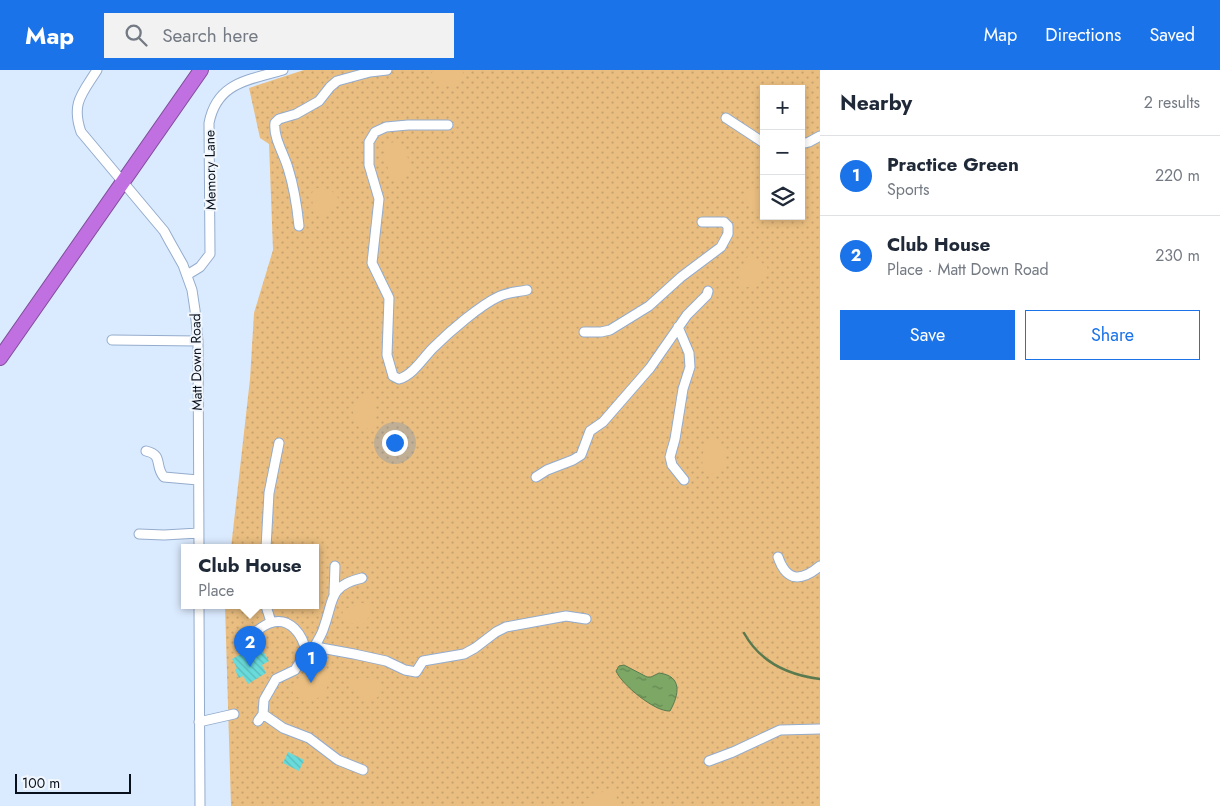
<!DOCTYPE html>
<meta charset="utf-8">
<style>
body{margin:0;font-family:Jost,sans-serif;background:#f2f2f3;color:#1f2937}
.controls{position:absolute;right:15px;top:15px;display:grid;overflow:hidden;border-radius:0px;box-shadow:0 2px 8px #0003}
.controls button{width:45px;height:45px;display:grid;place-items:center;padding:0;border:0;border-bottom:1px solid #e0e1e3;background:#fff;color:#1f2937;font:25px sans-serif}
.scale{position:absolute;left:15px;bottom:12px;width:116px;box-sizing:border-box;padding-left:5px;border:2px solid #08101b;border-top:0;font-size:14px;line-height:18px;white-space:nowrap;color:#08101b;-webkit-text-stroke:4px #f2f7fe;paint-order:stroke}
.you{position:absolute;left:394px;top:372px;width:18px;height:18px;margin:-12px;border:4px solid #fff;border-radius:50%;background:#1a73e8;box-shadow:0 0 0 8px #1a73e833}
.badge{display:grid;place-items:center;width:32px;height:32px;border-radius:50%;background:#1a73e8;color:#fff;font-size:16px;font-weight:700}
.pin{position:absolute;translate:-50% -41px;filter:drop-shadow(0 1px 2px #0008)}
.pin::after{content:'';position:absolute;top:26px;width:18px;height:15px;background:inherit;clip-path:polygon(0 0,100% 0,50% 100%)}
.popup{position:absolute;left:181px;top:474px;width:138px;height:65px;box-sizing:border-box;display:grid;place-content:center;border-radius:0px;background:#fff;filter:drop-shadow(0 1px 4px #0005);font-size:16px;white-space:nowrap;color:#747a83}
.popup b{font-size:19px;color:#1f2937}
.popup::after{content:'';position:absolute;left:50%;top:100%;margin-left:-10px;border:10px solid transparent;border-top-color:#fff}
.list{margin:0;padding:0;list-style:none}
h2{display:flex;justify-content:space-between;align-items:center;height:65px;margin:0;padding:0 20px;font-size:21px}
h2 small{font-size:16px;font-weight:400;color:#747a83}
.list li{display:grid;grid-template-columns:32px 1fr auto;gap:15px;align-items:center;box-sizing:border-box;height:80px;padding:0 20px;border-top:1px solid #e0e1e3}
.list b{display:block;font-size:19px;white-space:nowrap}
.list p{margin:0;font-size:16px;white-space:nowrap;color:#747a83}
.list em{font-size:16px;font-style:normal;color:#747a83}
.actions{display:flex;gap:10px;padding:15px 20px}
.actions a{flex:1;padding:11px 0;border:1px solid #1a73e8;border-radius:0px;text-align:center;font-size:18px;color:#1a73e8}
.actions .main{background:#1a73e8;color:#fff}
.icon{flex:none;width:28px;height:28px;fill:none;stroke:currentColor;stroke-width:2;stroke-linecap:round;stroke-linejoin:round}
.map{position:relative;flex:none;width:820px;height:736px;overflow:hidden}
header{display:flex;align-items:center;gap:30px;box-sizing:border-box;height:70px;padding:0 25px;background:#1a73e8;color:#fff}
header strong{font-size:24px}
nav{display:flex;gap:28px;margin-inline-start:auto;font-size:18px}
.search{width:350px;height:45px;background:#f2f2f3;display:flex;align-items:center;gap:12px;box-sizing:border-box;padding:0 18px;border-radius:0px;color:#747a83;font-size:19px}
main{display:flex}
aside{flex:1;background:#fff}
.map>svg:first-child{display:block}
</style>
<header>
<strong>Map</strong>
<div class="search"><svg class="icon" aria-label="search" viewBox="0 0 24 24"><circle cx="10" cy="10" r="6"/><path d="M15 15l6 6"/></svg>Search here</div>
<nav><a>Map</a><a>Directions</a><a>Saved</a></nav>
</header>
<main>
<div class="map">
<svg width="820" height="736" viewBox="0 0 820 736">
<defs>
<pattern id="grass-dots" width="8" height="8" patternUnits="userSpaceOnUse" patternTransform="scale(1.25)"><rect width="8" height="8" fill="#eabe80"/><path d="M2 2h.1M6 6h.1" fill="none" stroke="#c7a26e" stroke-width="1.8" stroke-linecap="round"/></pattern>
<pattern id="water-ripples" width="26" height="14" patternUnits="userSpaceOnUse" patternTransform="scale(1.25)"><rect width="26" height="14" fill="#7ca765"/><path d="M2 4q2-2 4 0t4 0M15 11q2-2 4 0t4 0" fill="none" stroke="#648752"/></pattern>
<pattern id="building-back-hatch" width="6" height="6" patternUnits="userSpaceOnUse" patternTransform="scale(1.25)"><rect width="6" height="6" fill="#6adbdb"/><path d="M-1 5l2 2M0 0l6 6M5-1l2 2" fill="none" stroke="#5abbbb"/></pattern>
</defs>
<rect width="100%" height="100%" fill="#dbebff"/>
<path fill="url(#grass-dots)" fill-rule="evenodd" d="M304,0H820V736H231L225,536H315V478H231L250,309L254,243L273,180L269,74L260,68L249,18ZM764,19H801V146H764Z"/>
<path fill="#eabe80" d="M433,0H464L460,13C451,19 436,14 431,5Z
M394,72C406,74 413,95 407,106C394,114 390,106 387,95C384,85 380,75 394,72Z
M764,117V142C757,141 748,133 746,127L748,121Z
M318,118L336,123C343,134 329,145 318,146L313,142L312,123L314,119Z
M749,185L754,186L767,197L768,201C762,210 746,226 738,211C739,208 746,188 749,185Z
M364,323L370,324L374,328V344L377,356L372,360C351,356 346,336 364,323Z
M710,370C725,368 734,400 712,404L704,399C700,389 703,378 710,370Z
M360,533H365L370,537L369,547L363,554C354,556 348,553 342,546L343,540Z
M319,595L326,598C330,603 329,607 328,613C325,639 286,631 292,614L297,611H304L311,599Z
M372,608L377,611L381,618L380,625L374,630L365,632L349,617V612L352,609Z
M609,719L613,720L617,728L616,736H586V729Z"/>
<path fill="url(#water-ripples)" stroke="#597a4f" d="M624,595L647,607H651L659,603C683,606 679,625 670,641C655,642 622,615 616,601L619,596Z"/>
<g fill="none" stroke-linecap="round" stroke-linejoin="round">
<path stroke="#597a4f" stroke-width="2.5" d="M744,563C760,592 787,605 820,609"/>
</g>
<path fill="url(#building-back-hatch)" d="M250,579L256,585L263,581L269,591L262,595L266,603L248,614L243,606L239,608L235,600L237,598L232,589Z
M288,682L304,690L299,701L283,693Z"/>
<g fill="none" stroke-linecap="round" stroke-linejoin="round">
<g stroke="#94accd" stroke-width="11">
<path id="minor" d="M97,0C82,24 71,33 81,62L164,161L170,172L183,195L192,220L195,240L198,271L199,478
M726,48L764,73
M448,55H408L386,57L375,62L369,72V95L379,129L372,193L389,228L387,285L393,306L399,309C413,305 423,288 433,278C449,262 480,235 500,226C509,222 518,222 527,220
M801,74L809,72L820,66
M299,156C297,136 294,117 288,98C284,84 273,67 275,53L279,49L296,44L319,31L330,17L337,11L370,2L387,0
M187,205L200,197L210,184L209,53C217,12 249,10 283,0
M678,257L689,283L690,297L683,319L675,369L670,387L672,395L684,410
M584,262H601L610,260L649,236L681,207L721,177L728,164V156L724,152H702
M112,270L198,271
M146,381C164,385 154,396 164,407L198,410
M536,407L547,400L573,390L581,385L590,361L603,352L650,298L687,245L707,225L708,221
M139,464L164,465L199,463
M266,478L269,423L279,373
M778,487C787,513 802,511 820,496
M334,524L335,496
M199,536L200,736
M266,536L271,552
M256,576L250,566C256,562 263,555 270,553C290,546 303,565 306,582
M314,578C317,571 322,565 324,557C334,530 328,516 362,508
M263,644L283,658L309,668L338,690L363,700
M258,651L263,644L264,630L276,609L295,600L306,582L310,579L321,578L354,584L386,591L405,600L416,602L423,591L464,584L475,578L496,562L506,557L566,546L586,549
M199,652L234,644
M709,691L733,682L780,660L820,659"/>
</g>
<g stroke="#804e9b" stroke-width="16">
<path id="highway" d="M0,288L201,0"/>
</g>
<use href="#minor" stroke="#fff" stroke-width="9"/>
<use href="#highway" stroke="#c070e0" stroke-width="14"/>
</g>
<g text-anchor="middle" stroke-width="4" stroke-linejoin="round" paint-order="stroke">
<g font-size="14" fill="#08101b" stroke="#f2f7fe">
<text transform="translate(210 100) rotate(-91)" y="5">Memory Lane</text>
<text transform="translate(196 292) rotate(-91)" y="5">Matt Down Road</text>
</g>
</g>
</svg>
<div class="controls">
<button>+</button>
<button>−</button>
<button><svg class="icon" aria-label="layers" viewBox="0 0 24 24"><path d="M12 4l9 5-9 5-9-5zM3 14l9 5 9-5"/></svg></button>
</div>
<div class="scale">100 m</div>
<div class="you"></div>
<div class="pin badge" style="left:311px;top:613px">1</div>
<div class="pin badge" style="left:250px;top:597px">2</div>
<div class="popup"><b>Club House</b>Place</div>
</div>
<aside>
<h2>Nearby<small>2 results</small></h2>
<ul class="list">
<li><span class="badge">1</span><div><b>Practice Green</b><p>Sports</p></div><em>220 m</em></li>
<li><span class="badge">2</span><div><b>Club House</b><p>Place · Matt Down Road</p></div><em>230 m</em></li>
</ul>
<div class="actions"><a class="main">Save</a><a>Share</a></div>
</aside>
</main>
